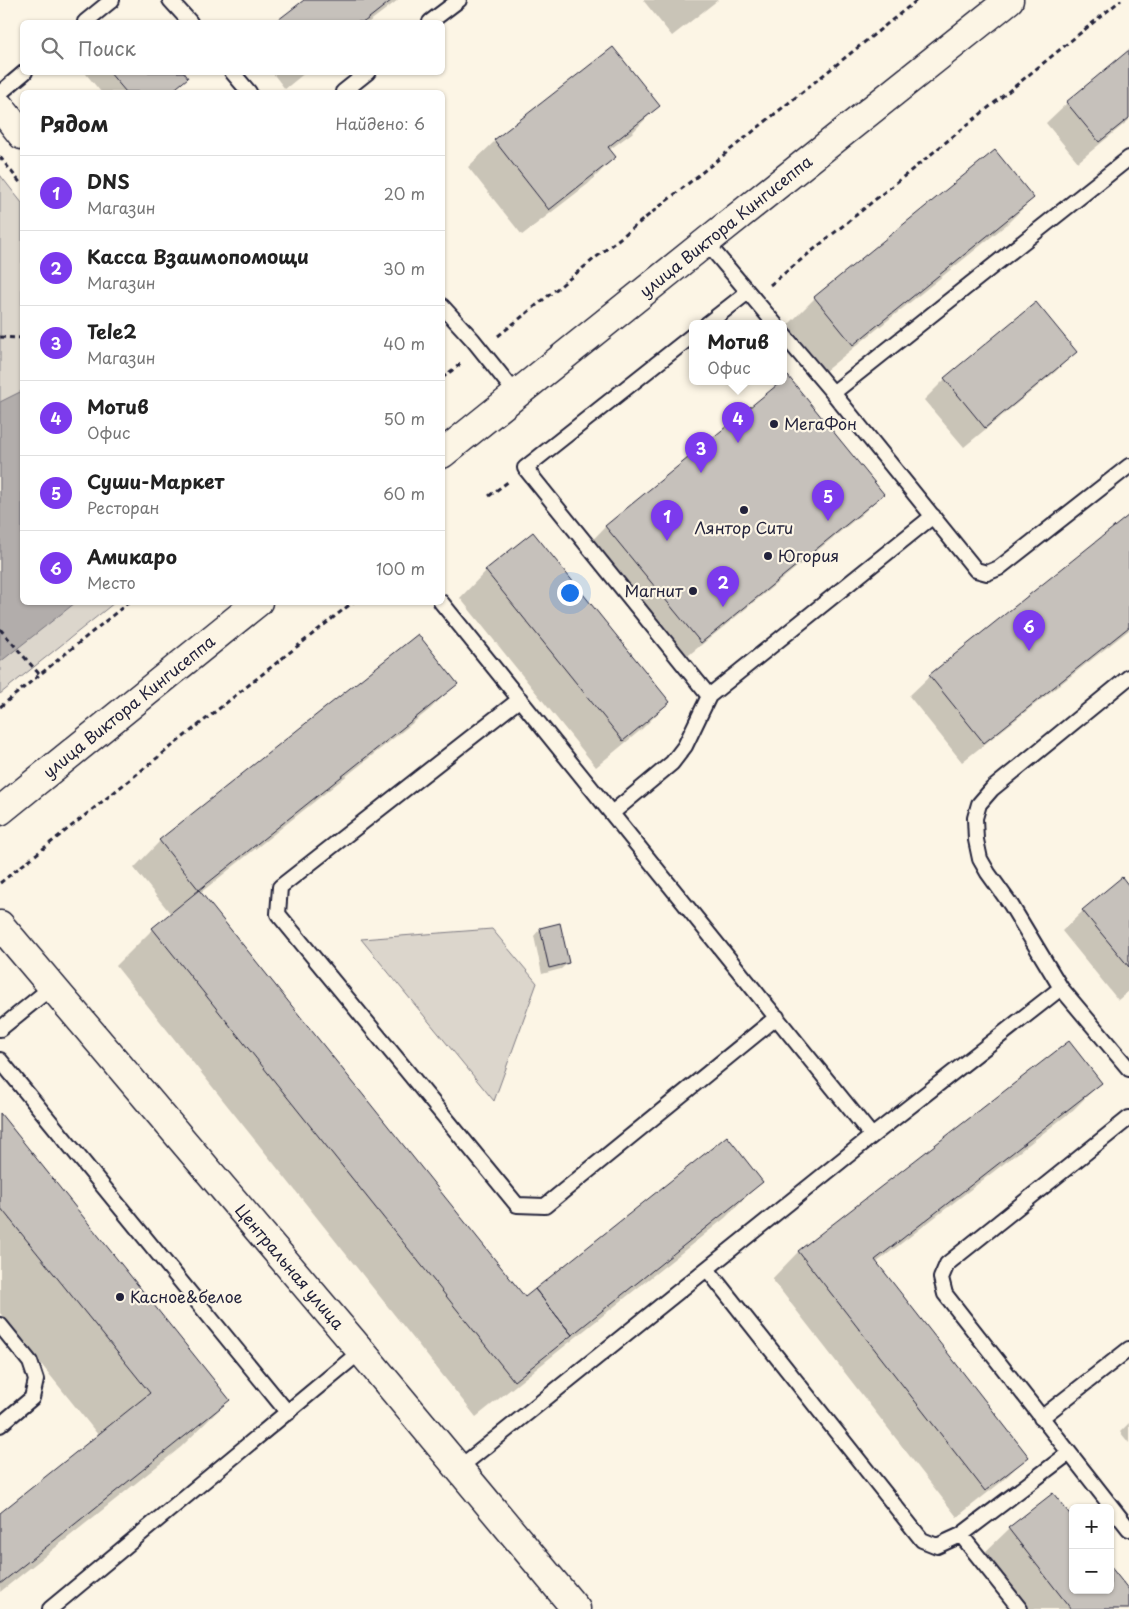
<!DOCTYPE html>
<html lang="ru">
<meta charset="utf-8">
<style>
body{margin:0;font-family:"Playpen Sans",sans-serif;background:#f2f2f2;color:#222}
.controls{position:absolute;right:15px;bottom:15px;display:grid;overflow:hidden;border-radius:8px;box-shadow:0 1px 4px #0004}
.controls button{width:45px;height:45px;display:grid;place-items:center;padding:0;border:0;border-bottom:1px solid #e0e0e0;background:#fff;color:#222;font:25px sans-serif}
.you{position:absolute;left:569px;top:592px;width:18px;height:18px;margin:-12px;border:4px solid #fff;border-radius:50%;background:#1a73e8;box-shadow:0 0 0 8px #1a73e833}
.badge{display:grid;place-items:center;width:32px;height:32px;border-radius:50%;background:#7c3aed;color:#fff;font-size:16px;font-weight:700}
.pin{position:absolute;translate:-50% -41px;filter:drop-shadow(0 1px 2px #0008)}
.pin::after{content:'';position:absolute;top:26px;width:18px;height:15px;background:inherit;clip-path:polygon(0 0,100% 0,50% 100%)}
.popup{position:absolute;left:689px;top:320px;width:98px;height:65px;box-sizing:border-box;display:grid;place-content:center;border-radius:8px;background:#fff;filter:drop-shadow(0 1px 4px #0005);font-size:16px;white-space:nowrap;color:#767676}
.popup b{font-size:19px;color:#222}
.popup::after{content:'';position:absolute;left:50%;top:100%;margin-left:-10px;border:10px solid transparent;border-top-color:#fff}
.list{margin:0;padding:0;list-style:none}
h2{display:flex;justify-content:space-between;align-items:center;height:65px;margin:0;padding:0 20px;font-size:21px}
h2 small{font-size:16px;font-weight:400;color:#767676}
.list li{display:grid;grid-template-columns:32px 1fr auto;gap:15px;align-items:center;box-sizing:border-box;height:75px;padding:0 20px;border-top:1px solid #e0e0e0}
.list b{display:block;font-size:19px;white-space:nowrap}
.list p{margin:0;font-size:16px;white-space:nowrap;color:#767676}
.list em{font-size:16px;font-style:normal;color:#767676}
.icon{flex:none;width:28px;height:28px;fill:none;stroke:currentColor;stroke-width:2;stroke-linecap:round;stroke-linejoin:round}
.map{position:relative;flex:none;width:1129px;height:1609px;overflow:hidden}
.search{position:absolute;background:#fff;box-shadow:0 1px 4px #0004;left:20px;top:20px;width:425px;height:55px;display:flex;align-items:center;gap:12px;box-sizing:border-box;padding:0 18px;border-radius:8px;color:#767676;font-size:19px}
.panel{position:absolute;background:#fff;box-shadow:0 1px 4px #0004;left:20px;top:90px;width:425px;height:515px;border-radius:8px}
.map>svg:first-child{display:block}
</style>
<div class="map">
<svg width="1129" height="1609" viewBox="0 0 1129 1609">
<rect width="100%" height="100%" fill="#fcf5e5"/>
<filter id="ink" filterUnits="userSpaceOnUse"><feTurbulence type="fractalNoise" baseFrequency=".02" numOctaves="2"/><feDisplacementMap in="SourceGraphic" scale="10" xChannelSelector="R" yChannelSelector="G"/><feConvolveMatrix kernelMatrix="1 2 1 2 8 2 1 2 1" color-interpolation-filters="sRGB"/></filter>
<g filter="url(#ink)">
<path fill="#dcd6cc" stroke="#7f7c84" d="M0,175L22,203V602L114,603L0,694Z
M492,929L537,983L494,1101L361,939Z"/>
<path fill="#b2adab" stroke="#78757e" d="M22,391V602L75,603L0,662V402Z"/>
<path fill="#0003" d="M306,0H398L369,22H278Z
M643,0H718L672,36Z
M1129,52V120L1078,162L1046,123L1067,103Z
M87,72H182L187,78L172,92H101L86,74Z
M272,72H306L285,89Z
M658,106L632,133L609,150L615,157L588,184L522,235L468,167L495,141Z
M995,152L1033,198L1006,225L825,371L788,325L815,298Z
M1036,304L1075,352L1055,372L964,447L924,400L945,379Z
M788,378L883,494L862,514L679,663L585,548L605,527Z
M1129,517V630L962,762L909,696L930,676Z
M486,571L669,702L642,729L596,767L460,598Z
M456,684L429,710L200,893L524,1298L762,1181L725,1218L476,1417L116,966L153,929L171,914L134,868L160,841Z
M1129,888V991L1118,1000L1062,931L1083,911Z
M540,929L568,963L561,969L542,974L534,936Z
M1069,1043L1100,1083L1073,1110L876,1263L1027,1457L1000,1483L957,1517L772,1279L798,1252Z
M0,1115L229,1400L181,1447L0,1592V1515L99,1436L0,1313Z
M1129,1423V1443L1120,1432Z
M1009,1529L1073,1590L1129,1592V1609H1024L982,1555Z"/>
<path fill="#c6c1bb" stroke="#22223b" d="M304,0H392L364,22H280L278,20Z
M613,47L660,106L608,147L616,157L549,210L494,140Z
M1129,50V118L1099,142L1066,102Z
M109,72H184L188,78L171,92H126Z
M995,150L1034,198L853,345L814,297Z
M1036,302L1077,352L985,428L944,378Z
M788,376L884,494L701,643L605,526Z
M1129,515V627L984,743L929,675Z
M533,532L670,702L623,741L485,570Z
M418,634L458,684L199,890L159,840Z
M1122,877L1129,886V967L1082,910Z
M199,890L525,1297L535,1289L572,1335L514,1381L152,928Z
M560,923L569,963L549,968L540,928Z
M1069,1041L1102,1083L875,1260L1029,1457L985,1491L798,1251Z
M0,1113L230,1400L0,1584V1513L150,1393L0,1207Z
M727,1136L763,1182L572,1335L535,1289Z
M1053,1493L1073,1518V1590H1110V1566L1129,1590V1609H1071L1008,1528Z"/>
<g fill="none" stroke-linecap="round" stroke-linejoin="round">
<g stroke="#22223b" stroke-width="18">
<path id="service" d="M170,0L190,22
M85,22L112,0
M430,22L459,0
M232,72L249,92
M343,92L368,72
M0,93L25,72
M706,242L775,324
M442,306L473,340L517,395
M707,324L748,292
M783,334L833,393L976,570L987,573L999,568L1129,466
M833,393L1129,158
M441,602L872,1136
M709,696L933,516
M520,699L280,887L278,914L517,1205L545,1206L777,1017
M612,813L672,763L685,746L709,696L525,468L693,335
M1061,988L1011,905L988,873L980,859L976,840L975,818L979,804L992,789L1129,677
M0,1029L53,986
M0,1060L288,1413
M1129,1118L947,1264L941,1278L945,1294L1129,1529
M707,1269L922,1540L937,1546L961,1535L1069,1453
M0,1325L30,1362L36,1380L32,1398L0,1425
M1041,1418L1129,1349
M459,1468L872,1136L1061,988L1129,1069
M961,1535L1020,1609
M50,1609L361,1351"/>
</g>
<g stroke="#22223b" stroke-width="31">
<g id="tertiary">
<path d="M0,107L22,135"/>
<path id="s1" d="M442,454L706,242L1009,0"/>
<path id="s2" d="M0,811L258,602"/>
<path id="s3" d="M0,925L361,1351L576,1609"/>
</g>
</g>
<path stroke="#22223b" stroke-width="3" stroke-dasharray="5 4" stroke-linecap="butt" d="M0,157L22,185
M770,285L1121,0
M498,336L917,0
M0,337L22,338
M442,378L463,362
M489,496L509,481
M0,629L40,675
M0,707L129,602
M0,883L353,602"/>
<use href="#service" stroke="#fcf5e5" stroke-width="14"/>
<use href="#tertiary" stroke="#fcf5e5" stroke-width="28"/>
</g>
</g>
<g fill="#22223b" stroke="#fcf5e5" stroke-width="2">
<circle cx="774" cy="424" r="5"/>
<circle cx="744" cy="510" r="5"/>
<circle cx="768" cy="556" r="5"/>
<circle cx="693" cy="591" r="5"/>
<circle cx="120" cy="1297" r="5"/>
</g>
<g text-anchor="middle" stroke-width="4.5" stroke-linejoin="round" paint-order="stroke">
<g font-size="16" fill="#22223b" stroke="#fcf5e5">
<text dy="6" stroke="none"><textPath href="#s1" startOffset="364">улица Виктора Кингисеппа</textPath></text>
<text dy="6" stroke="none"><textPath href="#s2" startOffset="166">улица Виктора Кингисеппа</textPath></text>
<text dy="6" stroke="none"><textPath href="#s3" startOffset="448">Центральная улица</textPath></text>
</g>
<g font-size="16" fill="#22223b" stroke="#fcf5e5" text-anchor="start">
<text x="784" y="430">МегаФон</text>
<text x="744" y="534" text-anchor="middle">Лянтор Сити</text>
<text x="778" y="562">Югория</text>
<text x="683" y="597" text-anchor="end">Магнит</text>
<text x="130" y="1303">Касное&amp;белое</text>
</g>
</g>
</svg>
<div class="controls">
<button>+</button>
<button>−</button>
</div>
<div class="you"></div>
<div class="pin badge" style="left:667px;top:541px">1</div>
<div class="pin badge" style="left:723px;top:607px">2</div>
<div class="pin badge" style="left:701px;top:473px">3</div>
<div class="pin badge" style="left:738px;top:443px">4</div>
<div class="popup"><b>Мотив</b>Офис</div>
<div class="pin badge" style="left:828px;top:521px">5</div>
<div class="pin badge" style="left:1029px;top:651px">6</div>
<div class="search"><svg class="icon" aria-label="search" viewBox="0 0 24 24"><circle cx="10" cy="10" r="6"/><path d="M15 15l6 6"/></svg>Поиск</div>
<section class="panel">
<h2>Рядом<small>Найдено: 6</small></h2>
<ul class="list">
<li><span class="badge">1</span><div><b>DNS</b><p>Магазин</p></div><em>20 m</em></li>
<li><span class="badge">2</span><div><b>Касса Взаимопомощи</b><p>Магазин</p></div><em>30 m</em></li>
<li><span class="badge">3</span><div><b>Tele2</b><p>Магазин</p></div><em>40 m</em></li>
<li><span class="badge">4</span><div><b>Мотив</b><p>Офис</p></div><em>50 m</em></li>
<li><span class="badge">5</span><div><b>Суши-Маркет</b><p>Ресторан</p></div><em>60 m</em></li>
<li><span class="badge">6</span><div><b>Амикаро</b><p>Место</p></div><em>100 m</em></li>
</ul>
</section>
</div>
